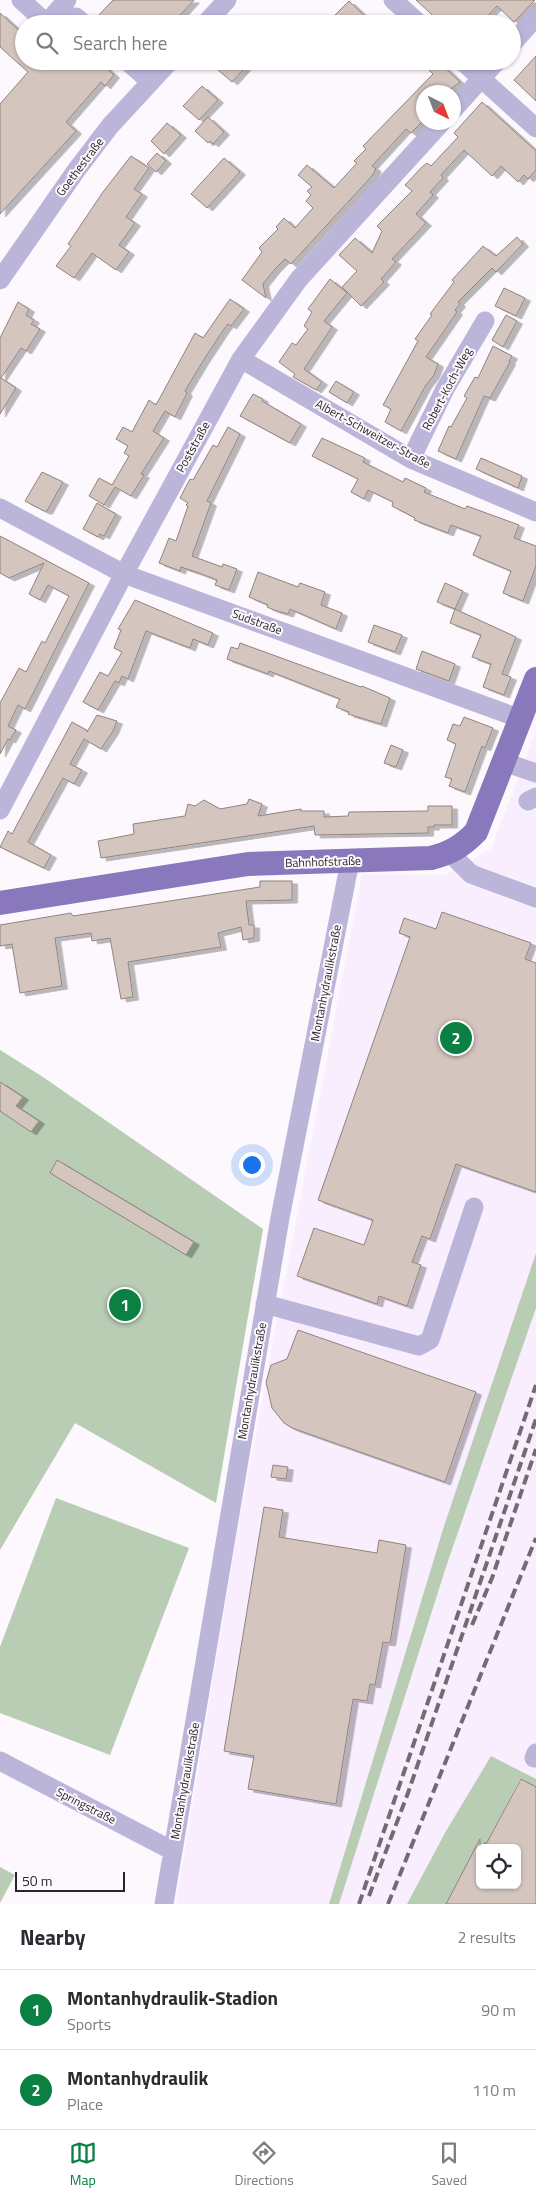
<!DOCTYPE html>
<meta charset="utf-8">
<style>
body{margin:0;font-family:"Titillium Web",sans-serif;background:#f2f2f3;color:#2b2b33}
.controls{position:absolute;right:15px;bottom:15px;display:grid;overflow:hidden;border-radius:8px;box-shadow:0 1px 4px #0004}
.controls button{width:45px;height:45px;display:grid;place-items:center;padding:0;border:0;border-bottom:1px solid #e1e1e2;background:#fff;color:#2b2b33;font:25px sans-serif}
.compass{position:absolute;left:416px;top:85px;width:45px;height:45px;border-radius:50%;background:#fff;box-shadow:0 1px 4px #0004;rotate:138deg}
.scale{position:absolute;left:15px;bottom:12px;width:110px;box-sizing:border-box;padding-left:5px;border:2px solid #282529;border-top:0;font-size:14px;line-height:18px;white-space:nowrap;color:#282529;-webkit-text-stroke:4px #fcf8fd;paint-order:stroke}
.you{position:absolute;left:251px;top:1164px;width:18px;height:18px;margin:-12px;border:4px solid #fff;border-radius:50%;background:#1a73e8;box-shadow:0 0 0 8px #1a73e833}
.badge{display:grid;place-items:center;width:32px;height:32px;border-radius:50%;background:#0b8043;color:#fff;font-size:16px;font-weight:700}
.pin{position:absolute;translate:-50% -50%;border:2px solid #fff;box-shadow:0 1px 5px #0006}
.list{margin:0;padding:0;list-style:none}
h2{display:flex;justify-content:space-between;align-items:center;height:65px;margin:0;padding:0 20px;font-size:21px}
h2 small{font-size:16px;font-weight:400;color:#7c7c81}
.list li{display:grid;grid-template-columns:32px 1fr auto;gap:15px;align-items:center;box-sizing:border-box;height:80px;padding:0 20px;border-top:1px solid #e1e1e2}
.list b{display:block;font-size:19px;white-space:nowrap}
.list p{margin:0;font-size:16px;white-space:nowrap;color:#7c7c81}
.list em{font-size:16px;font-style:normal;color:#7c7c81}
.icon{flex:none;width:28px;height:28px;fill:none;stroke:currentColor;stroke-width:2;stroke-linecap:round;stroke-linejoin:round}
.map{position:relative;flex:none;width:536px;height:1904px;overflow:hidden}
.search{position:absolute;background:#fff;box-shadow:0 1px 4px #0004;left:15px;right:15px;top:15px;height:55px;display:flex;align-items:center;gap:12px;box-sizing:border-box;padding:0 18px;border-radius:28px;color:#7c7c81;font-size:19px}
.sheet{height:225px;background:#fff}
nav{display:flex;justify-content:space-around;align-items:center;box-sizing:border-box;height:70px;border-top:1px solid #e1e1e2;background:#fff;font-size:14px;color:#7c7c81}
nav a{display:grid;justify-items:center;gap:2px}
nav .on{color:#0b8043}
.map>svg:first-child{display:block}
</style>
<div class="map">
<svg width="536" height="1904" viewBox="0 0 536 1904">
<defs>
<filter id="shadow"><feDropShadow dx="5.5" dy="3" stdDeviation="0" flood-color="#0004"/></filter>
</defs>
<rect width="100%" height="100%" fill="#fcf8fd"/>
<path fill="#f9eefe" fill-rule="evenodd" d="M536,731V1254L444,1526L329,1904H176L239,1522L362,874L445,875L491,849Z
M536,1308V1904H449L519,1771L491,1756L446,1831L407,1904H339L446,1567ZM480,1848H517V1885H480Z"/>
<path fill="#b8cdb3" d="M0,1050L40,1075L263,1229L216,1503L75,1423L0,1550Z
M536,1253V1308L446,1567L339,1904H329L444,1526Z
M56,1498L189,1548L110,1755L0,1713V1647Z
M491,1756L536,1779V1787L520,1779L484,1848H480L447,1904H407L446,1831Z
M0,1867L15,1875L0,1903Z"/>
<path fill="#d4c5bf" stroke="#91837e" filter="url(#shadow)" d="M113,0H194L172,24H107L98,16Z
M416,0H535L514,22L497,6L480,24H442Z
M349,1L373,24H342L334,16Z
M0,13L24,35V61H99L114,75L105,86L101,82L66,122L76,131L0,214V104L28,72L0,47Z
M536,56V101L514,80Z
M224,61H251L232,82L217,69Z
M420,61H438L460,82L447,92H424V120L411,133L406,129L372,166L376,169L372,176L291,264L285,259L275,269L263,284L266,298L242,280L262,252L259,248L278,229L276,227L284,218L295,228L313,208L306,201L311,195L307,191L312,187L298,175L307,165L334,188L357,163L354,161L366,149L363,146L433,74Z
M202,86L218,100L199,120L183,106Z
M482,102L536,151V170L528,179L524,175L518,182L501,166L492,176L464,150L441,175L443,178L430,192L433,195L416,214L426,223L392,259L396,262L381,279L384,282L361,306L342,287L357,271L339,255L355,238L372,253L382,231L377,226L412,191L405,185L422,167L427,163L431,166L458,137L454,133Z
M208,117L224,132L213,144L210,141L208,143L195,131Z
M167,123L181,135L164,154L151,141Z
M157,153L166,161L156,172L147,164Z
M131,156L149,168L134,189L142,194L126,217L135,223L119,245L129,252L116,270L92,253L74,278L56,266L71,246L68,244L103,192Z
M224,158L240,172L207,208L191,194Z
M517,237L523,244L496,272L492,268L458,302L460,304L455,310L457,312L426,357L438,364L434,375L426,385L401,431L385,422L391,409L383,405L418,341L415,339L432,315L430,314L454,282L452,280L483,246L496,256Z
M330,279L347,293L324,321L332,327L304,369L322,382L316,390L293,377L295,374L279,362L292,343L296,345L308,329L304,326L312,312L308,309Z
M504,288L525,298L516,316L495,306Z
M230,299L244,309L231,326L228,324L224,329L203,361L185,391L187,393L175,417L165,411L153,431L164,438L141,474L144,475L131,496L115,487L104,505L89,496L99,478L112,485L129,456L124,453L128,446L116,439L123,427L132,432L149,400L156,405L195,333L203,338Z
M18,302L29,309L26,315L34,320L31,324L40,329L26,351L21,348L1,378L16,388L0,414V338Z
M506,315L517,321L503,347L492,340Z
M493,346L512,356L509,361L510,362L490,398L484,396L456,459L438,451L449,426L451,427L467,398L464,396L475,377L478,378Z
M336,381L354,392L347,403L329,392Z
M253,394L263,399L262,401L301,424L290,443L240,416Z
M228,427L240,434L207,501L211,503L192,556L222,567L223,564L237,569L229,590L215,585L217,580L199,573L181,567L180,571L159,563L169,538L176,541L188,506L186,505L188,503L180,498L190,479L193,480L213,445L217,447Z
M322,438L365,458L363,462L403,482L405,478L426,488L424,492L465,509L467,506L519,525L514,538L536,546V566L523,601L503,593L511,571L473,555L481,536L451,525L448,533L414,520L415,518L392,506L393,502L368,490L364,499L351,492L358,479L312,456Z
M481,458L522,476L518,488L476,469Z
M42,472L63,482L47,511H44L25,501Z
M97,503L116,514L104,536L100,534L98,537L83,529Z
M0,536L89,583L25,709L18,705L8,726L16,730L10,740L8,739L0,754V703L19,668L26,672L42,641L45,643L69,596L48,585L40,600L29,594L44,563L9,578L0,573Z
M258,572L298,587L300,583L325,592L321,605L342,613L336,629L290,609L288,614L274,610L267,607L268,605L249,597Z
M445,583L463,591L455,609L437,602Z
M135,600L213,633L208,645L193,639L190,648L146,631L128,679L122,676L119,683L115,681L98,710L83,702L100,672L108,676L122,652L114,648L121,630L118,629Z
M455,609L516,637L502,674L511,677L504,695L483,687L491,664L472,657L481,635L450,623Z
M374,625L402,635L395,652L368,642Z
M240,643L361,687L362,686L390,698L381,724L348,714L349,712L336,707L340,699L269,671L268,674L227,659L231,647L238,649Z
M422,651L455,664L449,681L416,669Z
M97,715L117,721L113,731L101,749L84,739L70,764L82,770L74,784L63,778L28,842L51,855L44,868L0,847L8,831L12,834L72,722L88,731L87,732Z
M464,717L493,728L485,748L482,746L465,792L449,786L452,779L445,777L456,744L447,740L453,724L460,726Z
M391,745L403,750L396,767L384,763Z
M249,799L262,804L258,816L301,809V811H324V817L348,816L349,812L428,811V806H452V825H434V827H428V833L315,835L314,826L101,858L98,841L134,834L133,824L185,816L188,804L195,806L204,800L220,809L247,804Z
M260,881H292V900L246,901L249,925H254V938L243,940L241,927L218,933L221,947L128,962L133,997L121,999L110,938L92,941L91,933L55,938L62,986L20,993L12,944L0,946V925L71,913L73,916L260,887Z
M442,912L531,943L525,959L536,963V1192L456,1164L430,1239L422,1236L412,1262L421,1265L407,1306L379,1296L377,1304L297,1276L314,1228L364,1245L373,1220L318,1200L410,937L399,933L404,918L436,929Z
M0,1082L23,1097L16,1106L39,1121L31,1132L0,1111Z
M57,1160L194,1242L186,1255L50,1173Z
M298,1330L476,1392L445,1482L292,1428L284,1423L272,1408L266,1382L271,1365L287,1359Z
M273,1465L288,1467L286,1479L271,1477Z
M264,1507L283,1510L279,1537L377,1553L379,1540L406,1545L390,1643L383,1642L375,1685L370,1684L367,1701L353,1699L336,1804L248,1789L254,1756L224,1751Z
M521,1779L536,1787V1904H446L480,1839V1885H517V1848H484Z"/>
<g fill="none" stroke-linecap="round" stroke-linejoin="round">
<path stroke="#bcb5da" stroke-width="19" d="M21,0L42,19L76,17L84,24
M393,0L420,24
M51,18L67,0
M205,24L227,0
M512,44L536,17
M127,61L151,82
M462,61L536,128
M454,109L497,61
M0,280L75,172L110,126L170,61
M241,359L411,459L536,512
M411,459L445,389L485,321
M0,508L124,574L521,719
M504,762L536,773
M528,801L536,797
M0,810L124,574L241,359L299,279L442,122
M450,853L471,874L536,898
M265,1304L419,1346L430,1340L474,1207
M536,1753L534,1758H536
M0,1761L173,1851
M164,1904L280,1218L350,861"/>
<path stroke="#8979bc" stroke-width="24" d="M0,903L248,864L431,858C451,853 462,846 476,832L536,679"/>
<path stroke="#706d71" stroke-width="4" stroke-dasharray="10 5" stroke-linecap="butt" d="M472,1625L492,1578L536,1449
M369,1896L408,1793L536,1419
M359,1904L536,1385
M388,1904L536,1538"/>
</g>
<g text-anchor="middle" stroke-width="4" stroke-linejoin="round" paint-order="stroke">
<g font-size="12" fill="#282529" stroke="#fcf8fd">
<text transform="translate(80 167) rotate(-53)" y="4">Goethestraße</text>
<text transform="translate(447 389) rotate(-62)" y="4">Robert-Koch-Weg</text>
<text transform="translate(373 434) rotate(29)" y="4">Albert-Schweitzer-Straße</text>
<text transform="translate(193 447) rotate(-61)" y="4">Poststraße</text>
<text transform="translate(257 622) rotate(20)" y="4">Südstraße</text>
<text transform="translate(323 862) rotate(-2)" y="4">Bahnhofstraße</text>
<text transform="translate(326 983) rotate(-79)" y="4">Montanhydraulikstraße</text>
<text transform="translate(252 1381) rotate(-80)" y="4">Montanhydraulikstraße</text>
<text transform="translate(185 1781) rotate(-80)" y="4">Montanhydraulikstraße</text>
<text transform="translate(86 1806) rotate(27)" y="4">Springstraße</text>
</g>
</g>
</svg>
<div class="controls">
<button><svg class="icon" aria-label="locate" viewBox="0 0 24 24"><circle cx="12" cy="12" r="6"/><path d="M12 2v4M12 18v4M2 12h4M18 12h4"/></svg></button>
</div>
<svg class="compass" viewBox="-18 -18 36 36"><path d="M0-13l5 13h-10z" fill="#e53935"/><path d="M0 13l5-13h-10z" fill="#7c7c81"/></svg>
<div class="scale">50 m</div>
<div class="you"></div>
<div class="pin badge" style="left:125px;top:1305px">1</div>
<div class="pin badge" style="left:456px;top:1038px">2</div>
<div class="search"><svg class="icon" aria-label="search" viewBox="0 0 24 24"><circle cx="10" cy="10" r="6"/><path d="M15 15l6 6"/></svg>Search here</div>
</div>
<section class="sheet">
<h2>Nearby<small>2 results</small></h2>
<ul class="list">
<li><span class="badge">1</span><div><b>Montanhydraulik-Stadion</b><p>Sports</p></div><em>90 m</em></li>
<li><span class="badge">2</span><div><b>Montanhydraulik</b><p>Place</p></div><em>110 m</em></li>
</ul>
</section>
<nav>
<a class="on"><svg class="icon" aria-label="map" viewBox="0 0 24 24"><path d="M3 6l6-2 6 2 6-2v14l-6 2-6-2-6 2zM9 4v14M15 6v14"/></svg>Map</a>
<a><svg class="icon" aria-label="directions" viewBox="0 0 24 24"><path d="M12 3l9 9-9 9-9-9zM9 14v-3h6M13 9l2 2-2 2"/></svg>Directions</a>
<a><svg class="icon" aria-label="saved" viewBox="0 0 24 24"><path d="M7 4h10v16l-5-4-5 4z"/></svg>Saved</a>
</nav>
